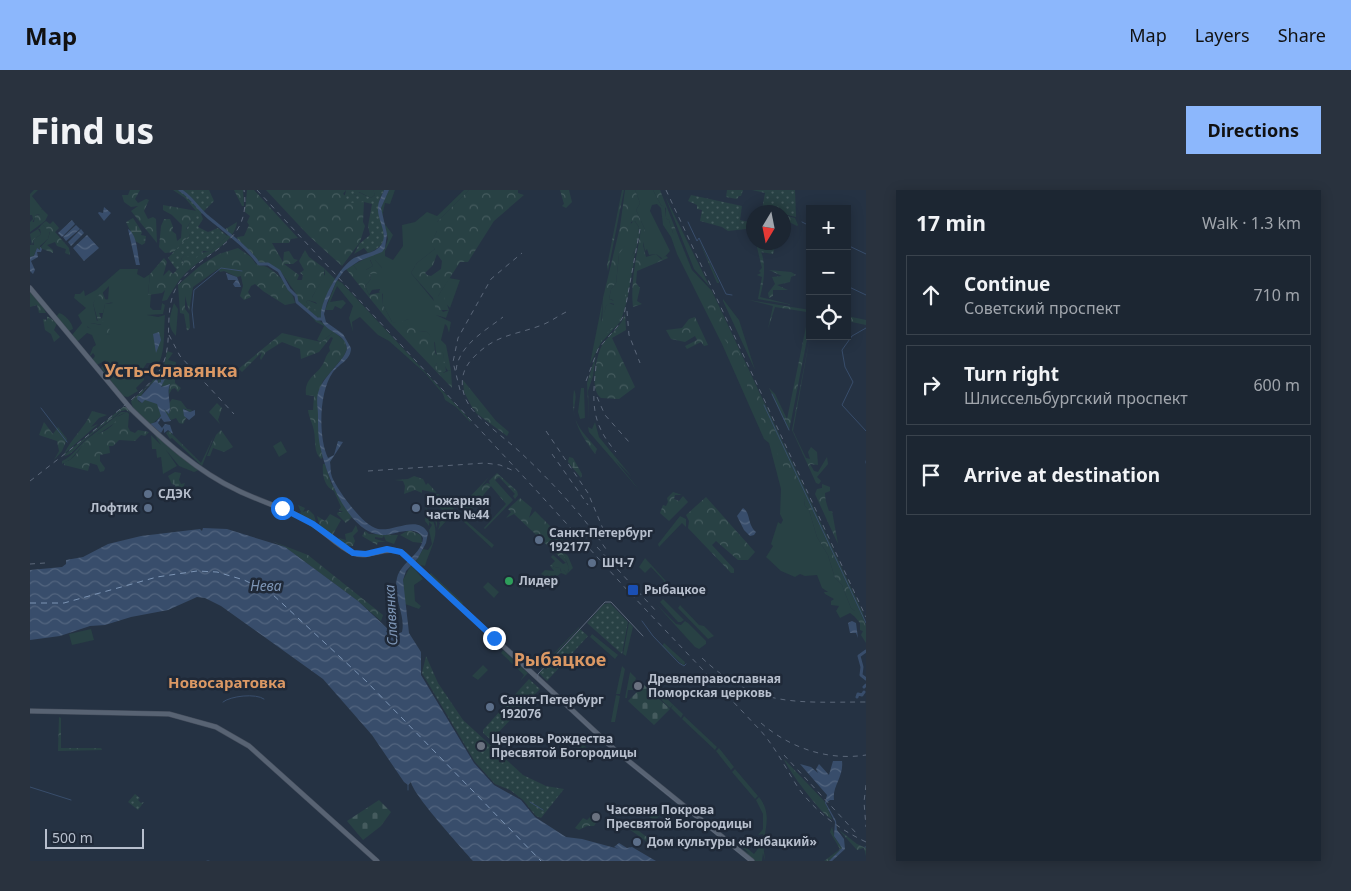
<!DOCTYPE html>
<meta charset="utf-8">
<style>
body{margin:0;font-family:"Noto Sans",sans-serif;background:#29323e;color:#f1f3f6}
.controls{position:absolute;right:15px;top:15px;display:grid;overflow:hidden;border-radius:0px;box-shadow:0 2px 12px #0003}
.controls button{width:45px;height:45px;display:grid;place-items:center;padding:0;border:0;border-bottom:1px solid #3a434d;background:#1c2632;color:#f1f3f6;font:25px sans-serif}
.compass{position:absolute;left:716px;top:15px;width:45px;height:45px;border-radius:50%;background:#1c2632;box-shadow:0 2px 12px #0003;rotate:190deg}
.scale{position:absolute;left:15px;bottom:12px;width:99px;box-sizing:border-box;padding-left:5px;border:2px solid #b7bfcd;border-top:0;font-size:14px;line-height:18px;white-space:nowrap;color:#b7bfcd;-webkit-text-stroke:4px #1f2938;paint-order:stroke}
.stop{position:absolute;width:15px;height:15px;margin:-11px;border:4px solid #1a73e8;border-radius:50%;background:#fff}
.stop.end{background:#1a73e8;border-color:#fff;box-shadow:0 1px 5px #0008}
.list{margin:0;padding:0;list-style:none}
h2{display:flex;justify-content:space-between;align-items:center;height:65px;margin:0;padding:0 20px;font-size:21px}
h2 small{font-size:16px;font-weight:400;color:#a0a5ac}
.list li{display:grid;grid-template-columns:32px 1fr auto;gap:15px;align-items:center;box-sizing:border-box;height:80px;margin:0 10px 10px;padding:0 10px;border:1px solid #3a434d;border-radius:0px}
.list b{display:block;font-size:19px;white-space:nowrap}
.list p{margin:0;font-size:16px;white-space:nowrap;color:#a0a5ac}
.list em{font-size:16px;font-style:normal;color:#a0a5ac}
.icon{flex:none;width:28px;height:28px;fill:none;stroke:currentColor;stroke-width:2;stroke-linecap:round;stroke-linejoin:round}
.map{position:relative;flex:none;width:836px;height:671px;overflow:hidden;border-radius:0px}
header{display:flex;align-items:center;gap:30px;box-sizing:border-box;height:70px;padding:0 25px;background:#8cb7fc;color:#111}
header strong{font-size:24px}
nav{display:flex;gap:28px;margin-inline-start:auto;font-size:18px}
.intro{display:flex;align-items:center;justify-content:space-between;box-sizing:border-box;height:120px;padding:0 30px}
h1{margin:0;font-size:35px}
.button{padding:12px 22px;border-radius:0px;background:#8cb7fc;color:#111;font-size:18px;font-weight:700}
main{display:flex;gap:30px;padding:0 30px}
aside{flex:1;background:#1c2632;border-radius:0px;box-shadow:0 2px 12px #0003}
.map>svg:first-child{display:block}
</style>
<header>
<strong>Map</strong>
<nav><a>Map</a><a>Layers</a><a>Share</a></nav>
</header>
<div class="intro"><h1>Find us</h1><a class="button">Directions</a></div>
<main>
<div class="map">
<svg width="836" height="671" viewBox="0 0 836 671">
<defs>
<pattern id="forest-crowns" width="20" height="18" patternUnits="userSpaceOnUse" patternTransform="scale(1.25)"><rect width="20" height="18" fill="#284144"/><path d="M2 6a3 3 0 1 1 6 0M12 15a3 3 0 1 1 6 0" fill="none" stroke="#455b5e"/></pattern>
<pattern id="wetland-marsh" width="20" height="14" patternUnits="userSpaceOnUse" patternTransform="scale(1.25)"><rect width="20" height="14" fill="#284144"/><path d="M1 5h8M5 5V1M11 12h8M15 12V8" fill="none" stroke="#455b5e"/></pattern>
<pattern id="cemetery-stones" width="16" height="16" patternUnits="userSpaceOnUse" patternTransform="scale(1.25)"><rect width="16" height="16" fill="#284144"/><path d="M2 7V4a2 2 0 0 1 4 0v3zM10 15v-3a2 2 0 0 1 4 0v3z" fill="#455b5e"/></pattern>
<pattern id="park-dots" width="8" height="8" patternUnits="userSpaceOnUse" patternTransform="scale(1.25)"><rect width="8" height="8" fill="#284144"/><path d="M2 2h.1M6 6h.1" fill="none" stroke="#455b5e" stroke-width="1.8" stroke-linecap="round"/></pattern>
<pattern id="water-waves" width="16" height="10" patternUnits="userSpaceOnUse" patternTransform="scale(1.25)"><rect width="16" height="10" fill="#384d6b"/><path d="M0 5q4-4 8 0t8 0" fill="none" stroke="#53657f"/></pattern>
</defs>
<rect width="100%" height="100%" fill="#253243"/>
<path fill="#284144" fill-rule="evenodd" d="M4,0H8L2,6L13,20L11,19L10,24L6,25L2,33L0,32L3,29L2,25H0V4Z
M324,0H343L345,5L341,8L329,2L327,6L324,4Z
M359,0H365L360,14L355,13L352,27L351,17Z
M434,0H439L407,32V41L401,55L405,59L387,73L381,83L413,122L419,120L416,128L406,125L421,132L419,143L417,136L415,134L411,150L416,155L421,180L418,181L414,175L413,163L407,162L406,165L405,153L397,142L389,141L378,129L370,134L362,132L353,115V104L349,102L350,99L342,100L339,105L335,96L341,89L340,84L352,78L345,70H340L343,76L336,80H327L323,75L355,58L358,49L354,33L363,45L355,61V66L363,70L373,56L372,35L385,32L397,22L407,26Z
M605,0H623L631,15L635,17V28L639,30L643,43L649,48L662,80L682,101L833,423L836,436L776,307L774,310L775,316L779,320L787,347L798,365L805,388L812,395L821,418L825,421V427L820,423L810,428L806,421L809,416L801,415V411L804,409L795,404L794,402H798L792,398L787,385L775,386L770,384L765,387L751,381L736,367L743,356L741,354L748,332L751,334L753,330L750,324L751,299L739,253L734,249L692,154L647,64L641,47L633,35L631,18L627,14L622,15L620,21L640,61L633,69L626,64L619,65L617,59L615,61L612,47L615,40L606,20L610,13Z
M635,6L680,97L664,79Z
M604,30L609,37C607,48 606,61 600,70L604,72L597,111L591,131L571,153L560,174L573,108L571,132L576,116L579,113L584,115L583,110L579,109L581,99L586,93L589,64L598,51L599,36Z
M12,34L20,41L18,49L10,56V60L7,58L4,66L0,67V55H4L3,50L11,44L10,39H8Z
M294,78L305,89L294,111L292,129H289L276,112L278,110L287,114L282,107L295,84Z
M90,79H108L107,84L114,88L120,84L118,105L121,104L120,117L123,120H131L132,113L135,115L133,124L117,125L128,127L135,125C133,150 137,164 122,186H120V180L124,173H117L112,180L108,181L113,182L114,190L106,198L108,201L98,207L92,206L71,178L76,170L67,175L62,170L65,166L63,163L59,167L63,157L66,155L62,145L57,143L47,152L42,145L52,133L48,125L56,118L44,108L45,104H50L54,100L55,106L66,100ZM79,96L78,109L76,110L83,113L75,114L72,128L67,131L63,113ZM61,133L73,135L80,144L69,145L65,140L57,137Z
M419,88L430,90L420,118L408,106Z
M307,90L312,93L441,231L440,232L426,217L415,210L413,204L395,183L359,151L348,145L330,127L322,132L323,142L319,128L323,116L307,96L300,112L313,110L316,113L311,119L305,116L303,120H295Z
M693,109L709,130L725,180L693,111Z
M144,113L148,119L146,146C136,136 140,125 144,113Z
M276,120L304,142L291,152L287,150L294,136L286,132Z
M29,123C35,124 43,134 43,139L39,141L26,127Z
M137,161L143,163L138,170L146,172L145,184H139V190L133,179Z
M551,198H554L555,228L550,229L548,222Z
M91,222H97L88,226L85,233L55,253L41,269L32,274V271C43,266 48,256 57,249C69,240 80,231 91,222Z
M565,232L569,247L602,287L586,271L610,301L559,242L558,237L562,239Z
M121,240L169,280L164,282L149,276L136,260L147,276L133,284L131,267L127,268L126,259H122L121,245L131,255Z
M251,251L257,262L249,267L243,256Z
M409,308L420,313L425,321L408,340L410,333L409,332L416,323L409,317L415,315Z
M396,321C414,340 402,353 395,376L390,375L386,371L393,359L398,360L402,354L399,340L402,335L399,332V336L395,331Z
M650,326L656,329V337L652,333L629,357L628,354Z
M435,330L464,355L462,358L434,332Z
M524,353L538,366L543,378L536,385L531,383L527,386L525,385L523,387L529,392L522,399L521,389L511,384L515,380L524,381L520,376L530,378L531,382L534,380L537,384L539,379C536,363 526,366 524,353Z
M615,368L636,391L631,397L634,391L621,377L615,383L609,377Z
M381,375L393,389L384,395L385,411L391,416L389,419L375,414L374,412L373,390Z
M401,383L403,385L433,413L431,416L398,385Z
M458,392L469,402L464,408L453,397Z
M633,409L654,430L651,432H648L630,412Z
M626,414L646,434L651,435L655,431L658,433L676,451V454L669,459L665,457Z
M650,415L669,435L674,436L684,446L678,449L648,418Z
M599,432L603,437L596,466L593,464Z
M549,437V438L511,479L510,478Z
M61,439L64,450L42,455L39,444Z
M562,444L588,465L585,469L560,447Z
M634,453L655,472L654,476L632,456Z
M473,460L498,483L490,491L494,485L471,463Z
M453,475L458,480L448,490L442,486Z
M592,476L595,479L590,504H586Z
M600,482L606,488L603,500H598L597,508H595Z
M632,504L653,524L651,528L641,518L643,515L640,518L629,508Z
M586,505L590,506L585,532H581Z
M654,526L687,557L685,560L652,529Z
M550,551L560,561L555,566L545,556Z
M689,558L704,577L701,580L686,561Z
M705,579L728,606L725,609L702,582Z
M729,607C741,622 736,635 734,651L733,644L728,645L733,639V624L726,610Z
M627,615L634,620L625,631L618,626Z
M733,652L735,671L733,663L732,671H724L705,655L720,664L710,655L711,653L724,664Z"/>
<path fill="url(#forest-crowns)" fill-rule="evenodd" d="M100,0H110L105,9L108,13L116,9L119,10L114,21L118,29L123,27L126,29L127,53L101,21L108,16L101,17L94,12L92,5H98Z
M204,0H213L214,16H212Z
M217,0H224L268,48L261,49L259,53H242L253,72L254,62L259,61L264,69L268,70L263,74H254L269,85L267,90H272L273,85L270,83L274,80L269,71L275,60L279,67L294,78V87L282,107L291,111V114L278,110L276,112L282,119L288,120L287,128L267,111L265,102L251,82L236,73L231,74L208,50L207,47L214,46L219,35L217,32L220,26L215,22Z
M236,0H316L313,4L323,11L334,12L333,32L335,36L330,52L312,76L279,46Z
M439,0H488V3L494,5L464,31L438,72H430L408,106L414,107L419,120H406L403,108L381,83L387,73L405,59L400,55L407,41V32ZM407,64L412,71L411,79L401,86L397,85L395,83L403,75Z
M530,0H539L542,12L536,18L532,16L534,14Z
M592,0H594L578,81L577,76Z
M595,0H605L610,13L606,20L615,40L613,55L616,67L626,64L631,69L636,66L638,68L607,81L606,93L610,98L607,111L612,114L603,117C600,92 607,65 611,39L603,72L599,70L604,63L609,37L605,31L601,32L599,51L589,64L586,93L581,99L579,109L584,111L585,114L580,113L576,116L572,132L573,108L590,37Z
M623,0H630L649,48L644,46L639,30L635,28L636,18L631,15Z
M133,15L167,21L156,39L160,45L144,62L135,63L129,57L131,36L134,29H140L143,37L142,41L146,44L147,51L151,48L152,35L142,25L133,20Z
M10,19L13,20L18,25L15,31L0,42V32H4L5,26L10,24Z
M754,25L765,28L768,35L767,36L759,32L754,34Z
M16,31L20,34L23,31L29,38L25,42L39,58L40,65L35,63L36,59L27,56L25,52L17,55L23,60V63L10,58L18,49L20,42L12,34Z
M207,32C204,56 170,67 155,84C147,92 143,100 137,110L132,111L135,100L132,103L118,105L120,84L134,68L137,72L133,86L139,80L143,84L154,72L151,69L154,65C164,67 170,61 180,62L199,44L194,40Z
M8,39L11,44L3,50L2,56L0,44Z
M669,50L689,92V93H687Z
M726,53C737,66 735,89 730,107L763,115L728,109L732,87L727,85L731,83L729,81L732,78Z
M208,58L221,67L226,74C230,76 233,75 237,77C249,84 263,100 265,113L255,115L233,101L225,94L221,96L218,102L221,107L214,110L210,106L213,96L211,86L207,87L194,81L190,82L188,79L163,97L159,121L155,106V119L159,124L160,138L157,141L154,124L150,123L148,95L171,75L189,64Z
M340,69L345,70L352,78L350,83L340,84L341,89L335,96L339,105L352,102L353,115L362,132L370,133L378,129L388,134L389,141L397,142L404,150L405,163L408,166L407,173L404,177L413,183L421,180L422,198L360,133L316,79L323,75L327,80H336L343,76Z
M739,80L761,82L766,85L761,87L760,92L747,95L758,100H743V106L739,108L738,103L745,94L742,87L752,86Z
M600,91L590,130L571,152V150L588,131L598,95L596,92Z
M671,94C685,101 757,270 773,299L774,307L768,303L766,294L757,284L721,207V202L717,198V187L705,172L698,154L689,141L685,127L677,117L673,100L669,97Z
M0,100L12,115L16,123H9L7,115L0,117Z
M72,101L75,109L83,112L75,114L73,123H69L71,128L68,131L63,113Z
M719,110L780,120V135L776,134L777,122L745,117L738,139L743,116Z
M595,123L596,140L582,148L605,197L589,209L571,208C559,199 566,167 572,155C580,143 592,137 595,123Z
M17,126L27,133L24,140L30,147L24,152L21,144L15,140L13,129L17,130Z
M817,126L836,130V135L817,131Z
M665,127L678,155L674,156L671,152L657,159L655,156L667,150L665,146L655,152L641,149L636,140L652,138L659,129Z
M73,131L79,136L80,144L70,146L57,136L60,133L71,135Z
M776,137L779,139L759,241L739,198L745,204L757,229Z
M304,142L315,151L317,159L314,166L293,191L288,204L290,254L293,267L291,269C283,262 286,250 284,241C283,234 279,228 278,220H283L284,206L276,205C274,188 287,185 293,174C296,169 295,166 300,161L299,157L303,148L301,147L289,162L271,169L270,159L252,152L236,162L231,170L230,168L232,162L212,182L209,179L205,185L195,190L252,143L291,152Z
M780,146L763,241L776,268L780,269L778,262L781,257L787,262L788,275L780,274L784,281L788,282L797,267L798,274L787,287L791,291L789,294L786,293L762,240Z
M566,164L563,186L558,201L559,231L557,193Z
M133,176V181L139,189L137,182L142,185L145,184V193L151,198L148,202L145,198L142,199L138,206L140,195L133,197L130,195L134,187L132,184L131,192L128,193V188L115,199L111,206H108V211L112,213L113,210H122V208L130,218L131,226L122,234C113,232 102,219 101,211L121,193Z
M433,190L466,231L479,242L477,246L446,223L444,218L443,219L434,202Z
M544,200C548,207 543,217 544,224C547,239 557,246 567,259L565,264C549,243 540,227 544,200Z
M142,209L151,211L157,219L162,220L160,222L155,219L156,228L153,234L149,233L146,228L141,230L134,221V218L139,223L141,218L139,220L136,218Z
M187,213L192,218L188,230L190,234L179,222Z
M96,215L99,217L100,223L96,220L91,221C80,231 67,239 56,249C48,255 44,263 35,266L34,265L93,217H96Z
M62,221L77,225L69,228L61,237L68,234L34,264C42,247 54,239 62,221Z
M97,222L99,224L98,237L100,241L105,243L108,240L119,242L115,246L111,245L105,251L89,250L83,256H79L80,263L70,265V271L75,278L74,281L70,282L67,275L60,273L58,281L34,275V272C46,271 52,252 60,248C69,243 84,239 87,227Z
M14,232L23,244L28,237L37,249L32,261L24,270L29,261L27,251L9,245Z
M191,240L203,257L194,262L183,258L180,266H177L186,245Z
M139,241L171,273L184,246L172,276L142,248L140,249L136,243Z
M293,274H295L301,293L322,327L316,333L307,324L308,322H313L309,320L311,317L304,301C294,297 292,284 293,274Z
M467,283L487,301L488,305L485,309L483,306L485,304L469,287L465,290L483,310L455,339L431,316L459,287L451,297L457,293L460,294L459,291ZM461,296L476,314L454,338L438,323Z
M384,286L393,289L396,295L398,293L407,303L392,300V303L385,300L374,304L375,296L373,291L365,290L378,289Z
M792,294L800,297V301L795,303C795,310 797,315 799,321H802L808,354L785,304L787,299L792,298Z
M643,302L652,305H645L644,309L649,311L653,306L658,312L639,331L630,323L633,315L636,316L638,312L637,308Z
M408,304L420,313L409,308L415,317H409L402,311L396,318L407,331V338L405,330L396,321L395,308L397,305Z
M776,306L830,422L836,436V453L831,445L833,441L830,440V433L825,427V421L821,418L812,395L805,388L798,365L787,347L779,320L775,316L774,310Z
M676,307L725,362L718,370H708L686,351L682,355L704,379V383H701L658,338L659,331L656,325Z
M490,308L502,318L499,328L505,321L544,360L542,362L529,349L524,353L527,360L528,359L530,363L532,362L539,378L537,384L534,380L532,383L530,378L520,376L525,371L521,367L523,365L533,374L536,373L484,324L476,328L481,322L478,319Z
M268,315L275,318L273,322L279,320L284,325L286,332L269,324L271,322Z
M300,324L311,330L302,346L290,337L287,326L295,331Z
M326,335L328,341L323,346L325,351L323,356H318L308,350L309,348L316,350L315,344L322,342Z
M379,340L391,345L392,353L383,352L370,345Z
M335,341L339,344L368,345L364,354L356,351L354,346L352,348L345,347V349L356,352H348L347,355L332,346Z
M242,351L278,365L353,425L351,431L328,411L255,357Z
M29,527L31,528V558H71L72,560L28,561Z
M754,569L795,612L802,629C794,628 757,579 754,569Z
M563,624H566L564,628L568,630L564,636H557L549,640L545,638L553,628L557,630Z
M601,635L626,654L624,657L599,639Z
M802,637L805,648L812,658L799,671H794L810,659L800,642Z
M809,640L827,654L836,658V666L834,658L827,660Z"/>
<path fill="url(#wetland-marsh)" d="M103,28L112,42L111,45L116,46L115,53L112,55L105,51L96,32Z
M410,161L413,163L416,181L411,184L404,177L407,173V162Z
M539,267L543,268L552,284L551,288L538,272Z
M145,282L151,283L149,290L151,294L155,293L148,311L145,295L142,294L138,286Z"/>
<path fill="url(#cemetery-stones)" d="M614,495L640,519L624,535L598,511Z
M349,610L361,622L351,636L333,650L317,631Z"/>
<path fill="url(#park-dots)" d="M143,0H179L184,11L171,24L173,29L168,37L178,42L188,38L197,46L180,62L173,61L165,69L154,65L151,69L154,72L147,80L138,68L160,45L156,40L166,21L155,8Z
M316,0H324V4L327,6L328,2L341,8L345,5L343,0H354C353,3 350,8 349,11C346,34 369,51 338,63L334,58L324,64L329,54L340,45L338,36L342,14L334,12L318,13L314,10Z
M697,0H713L711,6H709L707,9L696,7Z
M722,0H765L766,27L732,19L735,3Z
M661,5L712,16L710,30L723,33V45L716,39L698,41L692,37L670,31L672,20L667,19V15L658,11Z
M728,53H746L743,64L730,62Z
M580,413L598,432L592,464L557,433L574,414Z
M550,439L558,446L517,491L509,483Z
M396,466L408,493L433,530L493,585L516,596L534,599L511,628L506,626L493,610L480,600L465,594L445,572L392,483Z
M499,489L510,499L461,550L453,543V540Z
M105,604L110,608L108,610L111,613L114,612L108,620L98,612Z"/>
<path fill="url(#water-waves)" d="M354,0H359L351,18L357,44L355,58L352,62L329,71L314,81L306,92L297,113L294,124L296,132L313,144L321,158C321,170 310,173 303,182C289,201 288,247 298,268L304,265L308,251L313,252L300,272C301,277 300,282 302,287C308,301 333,336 348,339C364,342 388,324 398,343L396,353L388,368L376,381L373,390L379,443L391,462V485L444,573L464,595L491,610L505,627L536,647L552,649L589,659L584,657L589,653L597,658L602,657L626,671H443C431,657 383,605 381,592L378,595L374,592L342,545L293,489L191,416L175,408L167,407L138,420L101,427L75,435L60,436L30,446L0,450V380L32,377L36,374V370L53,367L78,354L111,346L170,339L172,341L173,338L197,339L255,357L328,411L358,439L356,442L365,445L372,442C376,424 362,407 367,388C371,372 392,364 393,348C385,333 363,346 351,345C318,342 297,286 291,260C288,249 288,237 288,225C288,218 286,210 288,203C294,184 313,173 317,159C316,142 294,143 291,128C289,112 310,76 324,68C332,64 346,63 351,55C359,44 347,30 348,18C348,11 352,6 354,0Z
M74,17L81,23L74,31L68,23L69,22L73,23Z
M42,30L45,34L32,47L28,43Z
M46,35L50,39L36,51L33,47Z
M51,39L54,43L41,56L38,52Z
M98,39C108,45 107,65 110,75H106Z
M57,45L69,58L54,71L43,58Z
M10,57L12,59L11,62H7L8,67L1,71L5,80L3,84L0,81V67L4,66L7,58L10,60Z
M196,83L207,87L211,97H205L203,94L206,90H198Z
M129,142L131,150L126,163L123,144Z
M131,184L135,189L131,197L140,194C136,205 142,213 139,224L134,219L141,231L134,232L131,228L128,233L132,238L135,234L140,235L143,244L138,240L134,243V238L131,243L120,234L126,232L131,226L127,214L115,210L112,213L107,209L108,206H111L127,188L128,193L131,192Z
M153,219L160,222L165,220V225L159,230L154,226Z
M713,318C721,323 717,334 726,342L724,345L720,346L714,340L707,326Z
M822,431L826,433L828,448L826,443H820L818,433Z
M803,571H812C814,587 802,596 804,610H800L796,613L806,631L807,640L814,649L815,659L802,671H799L812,658L804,646L805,632L795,613L797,605L770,574L781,577L788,583L786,579L789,574L799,585Z"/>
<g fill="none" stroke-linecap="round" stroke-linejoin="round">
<path stroke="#384d6b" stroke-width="1" d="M658,32L667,51L669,48L696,104L702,105
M772,32L780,36
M817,55L836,64
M817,96L836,105
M164,138L162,120L164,100L191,78L212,81
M836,138L822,146L812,160L815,177L823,192L812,215L836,241
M742,204L759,240
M734,215L836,433
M11,218L37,252
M836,271V273
M612,431L623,446L649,473L654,476L656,474
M193,512C200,506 226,503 234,509
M378,595V600
M0,597L41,610
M500,612L513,620
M835,657H836
M177,671H179"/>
<path stroke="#384d6b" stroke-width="3" d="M150,0C162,7 167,18 178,27C195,41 217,57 229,74H238L249,81L259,99L266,106L267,112L287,129H293
M836,461L829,466L832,477L831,485L836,489
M834,497L836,495
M827,507L828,504L832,505L834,502"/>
<path stroke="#7d95b5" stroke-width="1" stroke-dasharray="6 5" stroke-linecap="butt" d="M0,413H34L127,387L167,381L187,382L214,390L241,403L336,491L511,671"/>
<g stroke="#444d5c" stroke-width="5.5">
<path id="major" d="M0,98L101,219C132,249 168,282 207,300C229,311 254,318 276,330C293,339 306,356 323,363C341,370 356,353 374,364L585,560L722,671
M0,521L139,524L186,537L219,556L347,671"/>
</g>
<use href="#major" stroke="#586373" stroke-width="4.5"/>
<path stroke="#5c687a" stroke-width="1" d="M613,446L581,412H575L508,484L507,489L585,562L719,671"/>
<path stroke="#5c687a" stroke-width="1" stroke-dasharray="5 5" stroke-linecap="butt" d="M227,0L505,299L599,402L730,540C746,558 756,579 769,599C787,623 809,639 836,652
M636,0L836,427
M597,121L599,145L610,173
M536,122C528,126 520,132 512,135C483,146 465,144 442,169C429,183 430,201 439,215C446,227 477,250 490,262C522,292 553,325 578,362
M139,145L150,166L204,224
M566,176C562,213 561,233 586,262
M426,180C429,155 455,141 473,127
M556,191L568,159L587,137L594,125L610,39
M430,200L423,172L428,148L461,89L492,63
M567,207L575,225L599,252
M516,241L558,303L576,346
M522,264L558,315
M338,281L455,273L470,275L484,281
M0,291C30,268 60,244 89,220C104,207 124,193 133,174C144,148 132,118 149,93C174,58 222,56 214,0
M567,357L626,421
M0,374L15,373
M672,468C725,518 768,512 836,512
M731,533C760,558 798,571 836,565
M754,565L827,644
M836,595L834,612L836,637"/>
</g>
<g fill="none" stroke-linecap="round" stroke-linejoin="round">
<path stroke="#1a73e8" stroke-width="6" d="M252,318L283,334L323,363L336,364L357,359L371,362L464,448"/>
</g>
<g fill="#5c6f8a" stroke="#1f2938" stroke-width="2">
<circle cx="118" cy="304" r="5"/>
<circle cx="118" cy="318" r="5"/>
<circle cx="386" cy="318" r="5"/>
<circle cx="509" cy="350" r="5"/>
<circle cx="562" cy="373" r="5"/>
<circle cx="460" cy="517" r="5"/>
<circle cx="607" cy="652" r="5"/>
</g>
<circle fill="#2e9e5b" stroke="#1f2938" stroke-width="2" cx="479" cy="391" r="5"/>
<rect fill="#1a4fb4" stroke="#1f2938" stroke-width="2" x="597" y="394" width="12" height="12" rx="2.5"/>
<g fill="#6b7280" stroke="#1f2938" stroke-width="2">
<circle cx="608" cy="496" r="5"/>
<circle cx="451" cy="556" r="5"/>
<circle cx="566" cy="627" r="5"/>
</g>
<g text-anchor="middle" stroke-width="5" stroke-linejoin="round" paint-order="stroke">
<g font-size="12" font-weight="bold" fill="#b7bfcd" stroke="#1f2938" text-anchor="start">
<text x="128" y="308">СДЭК</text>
<text x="396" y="315">Пожарная<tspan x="396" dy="14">часть №44</tspan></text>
<text x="108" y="322" text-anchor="end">Лофтик</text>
<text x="519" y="347">Санкт-Петербург<tspan x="519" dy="14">192177</tspan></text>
<text x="572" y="377">ШЧ-7</text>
<text x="489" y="395">Лидер</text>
<text x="614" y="404">Рыбацкое</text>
<text x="618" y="493">Древлеправославная<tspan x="618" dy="14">Поморская церковь</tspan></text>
<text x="470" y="514">Санкт-Петербург<tspan x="470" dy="14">192076</tspan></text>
<text x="461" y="553">Церковь Рождества<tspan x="461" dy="14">Пресвятой Богородицы</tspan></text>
<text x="576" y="624">Часовня Покрова<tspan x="576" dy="14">Пресвятой Богородицы</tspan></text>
<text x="617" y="656">Дом культуры «Рыбацкий»</text>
</g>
<g font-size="14" font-style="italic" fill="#7d95b5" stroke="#1f2938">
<text x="236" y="401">Нева</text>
<text transform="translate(361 425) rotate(-93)" y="5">Славянка</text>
</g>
<g font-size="15" font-weight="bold" fill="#db9864" stroke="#1f2938">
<text x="197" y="498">Новосаратовка</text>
</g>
<g font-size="18" font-weight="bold" fill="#db9864" stroke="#1f2938">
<text x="141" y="187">Усть-Славянка</text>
<text x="530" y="476">Рыбацкое</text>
</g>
</g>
</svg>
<div class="controls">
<button>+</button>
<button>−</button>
<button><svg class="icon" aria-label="locate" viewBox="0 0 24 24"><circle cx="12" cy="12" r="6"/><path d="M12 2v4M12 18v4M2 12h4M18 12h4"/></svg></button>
</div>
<svg class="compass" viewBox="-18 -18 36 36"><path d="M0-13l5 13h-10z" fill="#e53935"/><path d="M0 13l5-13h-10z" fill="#a0a5ac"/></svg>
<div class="scale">500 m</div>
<div class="stop" style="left:252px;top:318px"></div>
<div class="stop end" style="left:464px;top:448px"></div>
</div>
<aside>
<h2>17 min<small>Walk · 1.3 km</small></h2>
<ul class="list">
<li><svg class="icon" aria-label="ahead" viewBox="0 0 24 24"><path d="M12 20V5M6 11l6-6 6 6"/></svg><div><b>Continue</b><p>Советский проспект</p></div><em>710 m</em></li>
<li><svg class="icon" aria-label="right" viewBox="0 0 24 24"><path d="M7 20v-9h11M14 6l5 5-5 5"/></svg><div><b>Turn right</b><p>Шлиссельбургский проспект</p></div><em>600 m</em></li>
<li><svg class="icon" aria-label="arrive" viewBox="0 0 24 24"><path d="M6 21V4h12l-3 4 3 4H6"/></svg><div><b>Arrive at destination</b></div></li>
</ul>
</aside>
</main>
